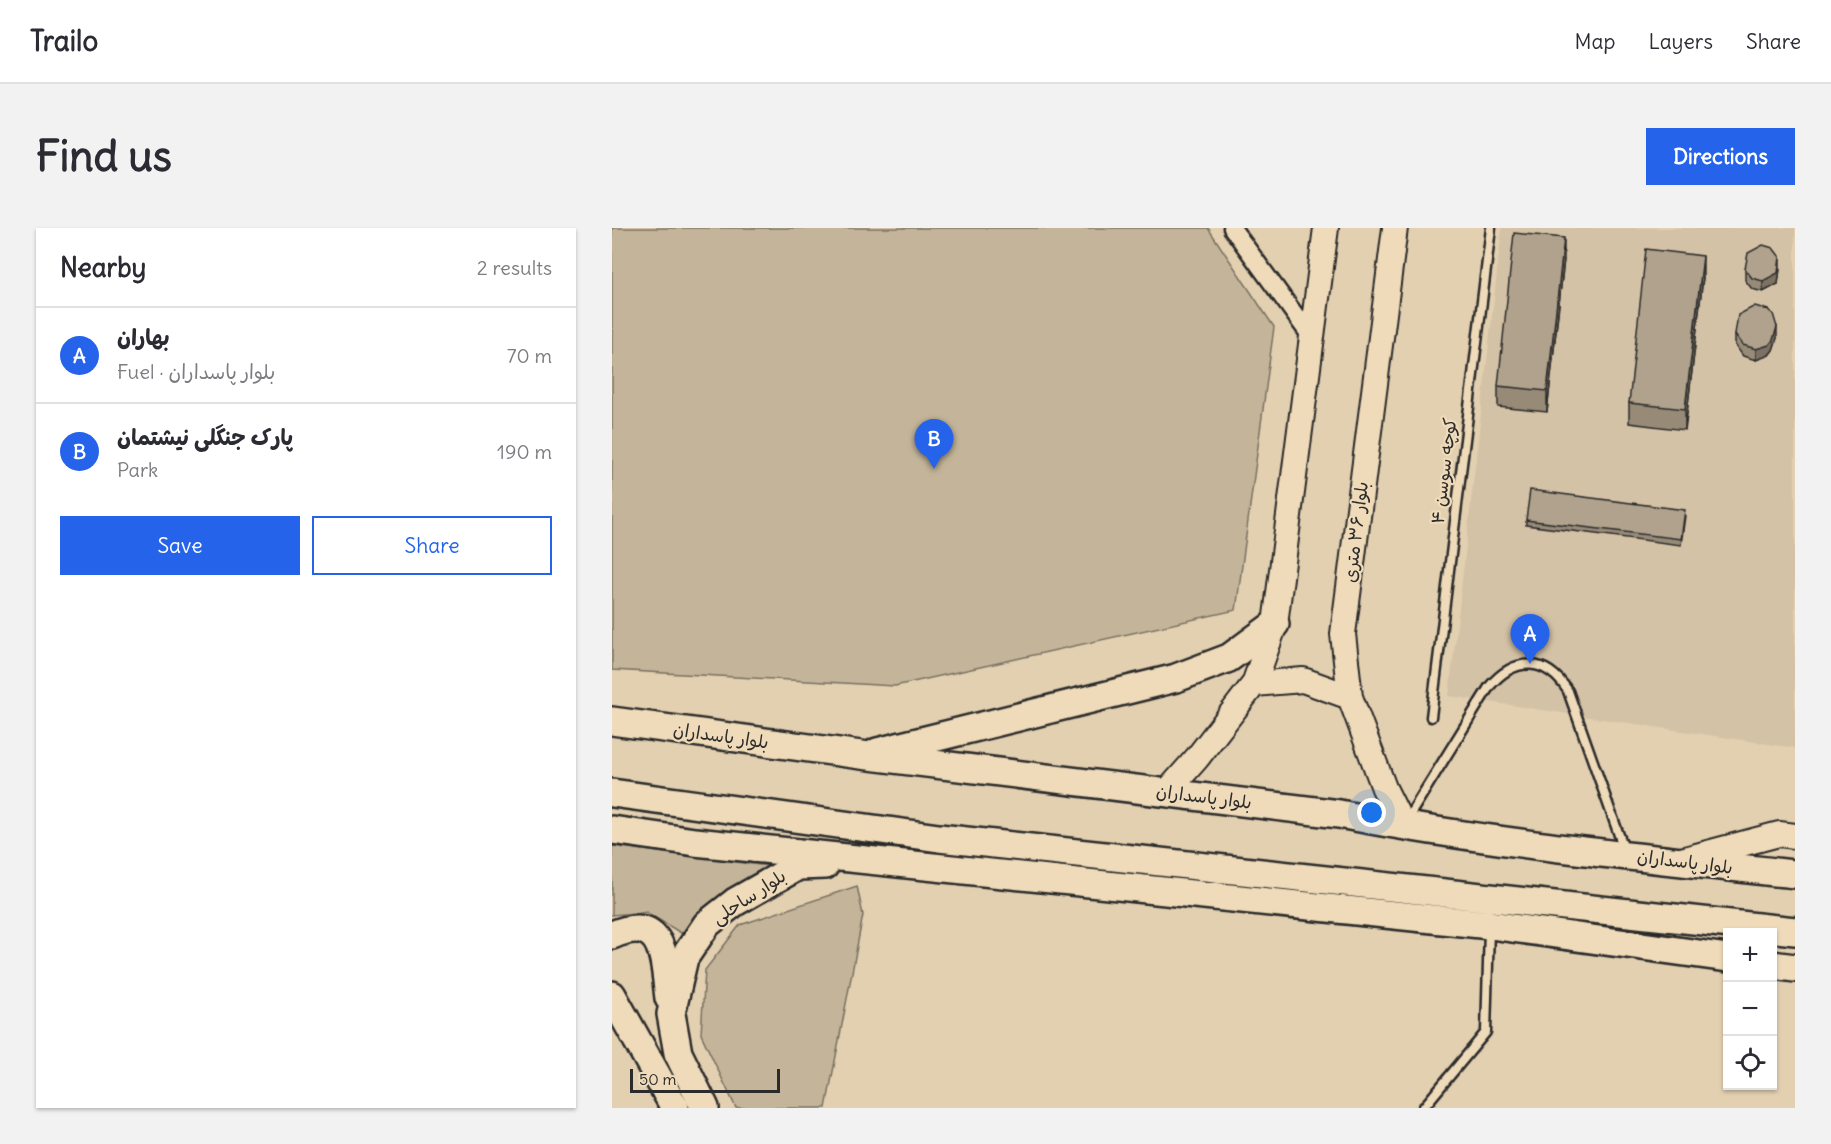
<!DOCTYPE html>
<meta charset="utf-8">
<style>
body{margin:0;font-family:Delius,"Playpen Sans Arabic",sans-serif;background:#f2f2f3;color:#2b2b33}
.controls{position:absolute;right:18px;bottom:18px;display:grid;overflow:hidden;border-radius:0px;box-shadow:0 2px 4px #0004}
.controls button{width:54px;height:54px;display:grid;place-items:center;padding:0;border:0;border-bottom:2px solid #e1e1e2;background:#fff;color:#2b2b33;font:30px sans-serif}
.scale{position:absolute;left:18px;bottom:15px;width:150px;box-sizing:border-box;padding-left:6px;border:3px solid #2b2b2b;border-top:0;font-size:16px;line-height:21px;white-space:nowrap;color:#2b2b2b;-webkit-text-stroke:4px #efdbb9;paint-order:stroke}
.you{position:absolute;left:760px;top:585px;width:21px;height:21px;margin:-15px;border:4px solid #fff;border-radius:50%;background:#1a73e8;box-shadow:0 0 0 9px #1a73e833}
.badge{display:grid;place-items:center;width:39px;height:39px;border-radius:50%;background:#2563eb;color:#fff;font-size:20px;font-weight:700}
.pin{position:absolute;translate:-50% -50px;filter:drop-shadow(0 2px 3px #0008)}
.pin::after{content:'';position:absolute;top:32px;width:21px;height:18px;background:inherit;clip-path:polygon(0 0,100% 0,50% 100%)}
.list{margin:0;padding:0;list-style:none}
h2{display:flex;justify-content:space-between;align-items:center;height:78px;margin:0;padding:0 24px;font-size:26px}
h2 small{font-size:20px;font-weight:400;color:#7c7c81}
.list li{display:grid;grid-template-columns:39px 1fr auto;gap:18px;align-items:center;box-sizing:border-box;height:96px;padding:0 24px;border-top:2px solid #e1e1e2}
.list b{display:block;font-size:22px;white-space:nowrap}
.list p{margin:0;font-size:20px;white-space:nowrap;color:#7c7c81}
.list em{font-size:20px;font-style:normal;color:#7c7c81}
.actions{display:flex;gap:12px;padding:18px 24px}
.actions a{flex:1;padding:14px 0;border:2px solid #2563eb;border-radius:0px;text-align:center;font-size:21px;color:#2563eb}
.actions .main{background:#2563eb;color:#fff}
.icon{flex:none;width:33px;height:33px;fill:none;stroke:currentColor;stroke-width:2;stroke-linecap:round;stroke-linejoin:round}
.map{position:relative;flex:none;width:1183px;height:880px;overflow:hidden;border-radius:0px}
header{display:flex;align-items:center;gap:36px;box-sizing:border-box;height:84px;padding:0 30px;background:#fff;border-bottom:2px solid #e1e1e2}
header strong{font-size:28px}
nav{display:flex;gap:33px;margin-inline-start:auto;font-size:21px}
.intro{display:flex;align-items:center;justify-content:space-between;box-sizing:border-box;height:144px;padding:0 36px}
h1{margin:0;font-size:42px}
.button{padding:15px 27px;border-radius:0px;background:#2563eb;color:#fff;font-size:21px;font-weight:700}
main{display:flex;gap:36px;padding:0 36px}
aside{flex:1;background:#fff;border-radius:0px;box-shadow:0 2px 4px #0004}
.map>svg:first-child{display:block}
</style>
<header>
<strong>Trailo</strong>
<nav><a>Map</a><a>Layers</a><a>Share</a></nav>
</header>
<div class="intro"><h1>Find us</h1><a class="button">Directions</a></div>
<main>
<aside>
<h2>Nearby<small>2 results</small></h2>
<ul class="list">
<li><span class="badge">A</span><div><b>بهاران</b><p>Fuel · بلوار پاسداران</p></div><em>70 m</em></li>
<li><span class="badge">B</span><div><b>پارک جنگلی نیشتمان</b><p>Park</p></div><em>190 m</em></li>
</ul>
<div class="actions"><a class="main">Save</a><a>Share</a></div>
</aside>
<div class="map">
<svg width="1183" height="880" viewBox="0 0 1183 880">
<rect width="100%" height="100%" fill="#e3d0b1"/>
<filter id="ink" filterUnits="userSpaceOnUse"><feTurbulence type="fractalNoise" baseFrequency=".0167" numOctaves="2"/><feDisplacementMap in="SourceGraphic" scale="12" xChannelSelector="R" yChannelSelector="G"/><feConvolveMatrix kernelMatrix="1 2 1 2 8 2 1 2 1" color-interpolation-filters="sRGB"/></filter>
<g filter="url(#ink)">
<path fill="#d4c2a6" d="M890,0H1183V520L837,468Z"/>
<path fill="#c4b59a" stroke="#787062" stroke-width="1.5" d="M0,0H596L662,99L624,382L283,458L0,442Z
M0,618L156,638L69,705L34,684L0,687Z
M245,658L251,687L214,880H124L89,806L93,742L128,697Z"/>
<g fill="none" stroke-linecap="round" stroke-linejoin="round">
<g stroke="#2b2b2b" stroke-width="13">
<path id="service" d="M819,489L879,0
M794,593L877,459C903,428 934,429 956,463L1013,624
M811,880L874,804L877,701"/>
</g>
<g stroke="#2b2b2b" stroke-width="21">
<path id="minor" d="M620,0L700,110"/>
</g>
<g stroke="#2b2b2b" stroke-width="28">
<path id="secondary" d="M783,0L731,406L738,469L772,560L791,598
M642,456L691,452L738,469
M554,565L585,530L642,456L663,396L714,0
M1069,632L1167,606L1183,608"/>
</g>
<g stroke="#2b2b2b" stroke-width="32">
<path id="primary" d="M0,493L249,527L727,586C877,615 1031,630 1183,646
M265,524L564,450L617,430L663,396
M0,565L327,610L1183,703
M0,602L83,614L878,697L1116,730
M0,707C54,684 52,733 57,770
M1160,737L1183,740
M0,767L63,880
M93,880L66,825L59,786L72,730L95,696L123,674L186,638L213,637"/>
</g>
<use href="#service" stroke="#efdbb9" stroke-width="8"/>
<use href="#minor" stroke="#efdbb9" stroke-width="16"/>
<use href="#secondary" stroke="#efdbb9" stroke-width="24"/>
<use href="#primary" stroke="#efdbb9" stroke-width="27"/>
</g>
<path fill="#978b78" stroke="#2b2b2b" stroke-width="1.5" d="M952,31L935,184L886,179V158Z
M1168,40L1166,56L1151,64L1140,61L1133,52V41Z
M1091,49L1073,202L1017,195V175Z
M1123,106L1165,110L1161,122L1157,127L1144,132L1131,128L1123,117Z
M1073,288L1069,317L914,297V292Z"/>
<path fill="#7b7162" stroke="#2b2b2b" stroke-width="1.5" d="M952,10V31L935,184V163Z
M1091,28V49L1073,202V181Z
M1168,29V40L1166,56L1151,64V53Z
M1165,99V110L1161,122L1157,127L1144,132V121Z"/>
<path fill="#b0a28c" stroke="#2b2b2b" stroke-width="1.5" d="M902,5L952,10L935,163L886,158Z
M1151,17L1161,20L1168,29L1166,45L1151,53L1140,50L1133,41L1136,25Z
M1034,21L1091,28L1073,181L1017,175Z
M1143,78L1156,82L1161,86L1165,99L1161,112L1157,117L1144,121L1131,117L1123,106L1126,87Z
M918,262L1073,282L1069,311L914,292Z"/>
</g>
<g text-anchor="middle" stroke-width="4.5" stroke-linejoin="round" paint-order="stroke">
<g font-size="18" fill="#2b2b2b" stroke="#efdbb9">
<text transform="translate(832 243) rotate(-83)" y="6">کوچه سوسن ۴</text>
<text transform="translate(744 304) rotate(-83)" y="6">بلوار ۳۶ متری</text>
<text transform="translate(109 508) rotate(8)" y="6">بلوار پاسداران</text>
<text transform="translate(592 569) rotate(7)" y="6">بلوار پاسداران</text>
<text transform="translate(1073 634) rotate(7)" y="6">بلوار پاسداران</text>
<text transform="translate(137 669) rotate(-33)" y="6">بلوار ساحلی</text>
</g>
</g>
</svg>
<div class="controls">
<button>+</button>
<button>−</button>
<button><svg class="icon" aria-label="locate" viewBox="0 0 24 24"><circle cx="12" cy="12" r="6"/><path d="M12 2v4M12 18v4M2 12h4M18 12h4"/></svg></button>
</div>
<div class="scale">50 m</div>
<div class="you"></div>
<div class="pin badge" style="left:918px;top:436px">A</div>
<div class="pin badge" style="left:322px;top:241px">B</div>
</div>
</main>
